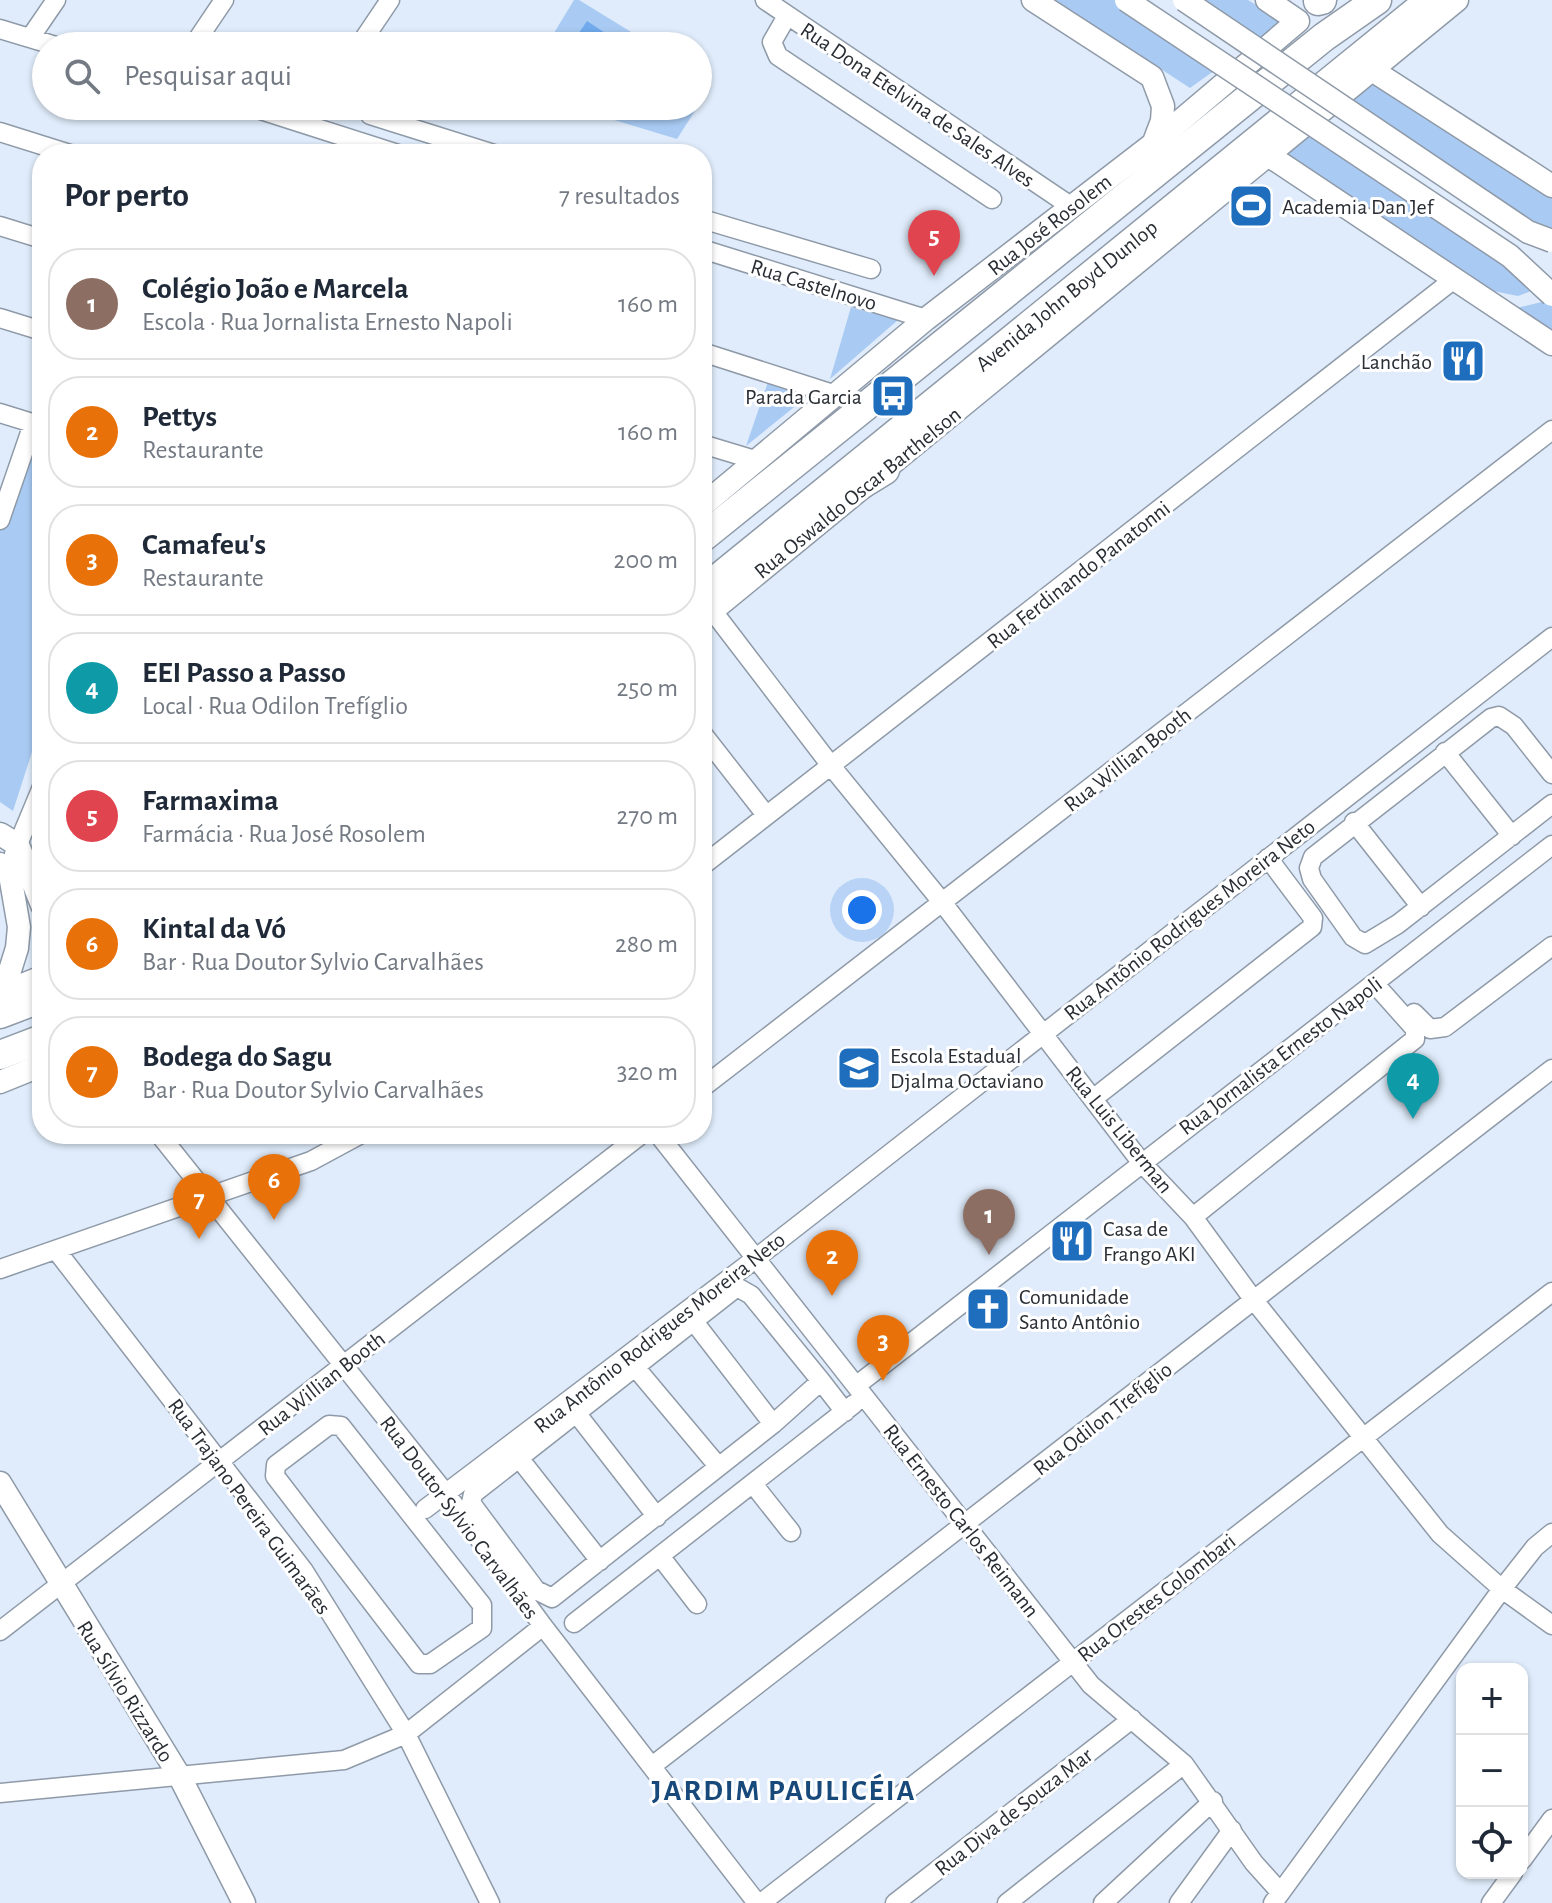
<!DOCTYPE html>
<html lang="pt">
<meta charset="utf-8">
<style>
body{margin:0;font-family:"Alegreya Sans",sans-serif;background:#f2f2f3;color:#1f2937}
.controls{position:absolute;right:24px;bottom:24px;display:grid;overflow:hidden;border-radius:16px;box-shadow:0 2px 6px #0004}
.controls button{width:72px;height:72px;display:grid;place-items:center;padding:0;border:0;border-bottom:2px solid #e0e1e3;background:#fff;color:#1f2937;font:40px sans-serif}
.you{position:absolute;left:862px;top:910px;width:28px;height:28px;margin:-20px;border:6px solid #fff;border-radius:50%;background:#1a73e8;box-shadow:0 0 0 12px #1a73e833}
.badge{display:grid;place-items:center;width:52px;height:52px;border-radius:50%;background:#db2777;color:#fff;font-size:26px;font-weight:700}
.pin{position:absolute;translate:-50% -66px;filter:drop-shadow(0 2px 4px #0008)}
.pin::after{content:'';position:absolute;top:42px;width:28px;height:24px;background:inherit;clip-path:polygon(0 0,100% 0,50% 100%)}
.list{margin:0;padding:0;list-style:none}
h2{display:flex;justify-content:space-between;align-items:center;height:104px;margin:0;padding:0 32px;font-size:34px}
h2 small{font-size:26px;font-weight:400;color:#747a83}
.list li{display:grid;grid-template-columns:52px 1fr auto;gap:24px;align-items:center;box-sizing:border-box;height:112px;margin:0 16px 16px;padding:0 16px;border:2px solid #e0e1e3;border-radius:32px}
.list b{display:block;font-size:30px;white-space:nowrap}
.list p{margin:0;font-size:26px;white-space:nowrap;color:#747a83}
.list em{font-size:26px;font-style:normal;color:#747a83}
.icon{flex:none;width:44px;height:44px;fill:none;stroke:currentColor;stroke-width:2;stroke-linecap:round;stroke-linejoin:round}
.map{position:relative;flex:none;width:1552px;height:1903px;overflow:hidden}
.search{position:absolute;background:#fff;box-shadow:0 2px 6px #0004;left:32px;top:32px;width:680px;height:88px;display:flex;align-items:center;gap:20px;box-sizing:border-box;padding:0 28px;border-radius:44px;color:#747a83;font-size:30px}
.panel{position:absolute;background:#fff;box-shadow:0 2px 6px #0004;left:32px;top:144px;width:680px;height:1000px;border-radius:32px}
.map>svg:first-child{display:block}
</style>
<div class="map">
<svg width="1552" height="1903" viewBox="0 0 1552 1903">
<rect width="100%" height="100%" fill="#e0ecfb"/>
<path fill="#a9cbf3" d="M574,0H579L654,46H546Z
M1055,0H1116L1218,68L1190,88Z
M1191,0H1248L1287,23L1256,44Z
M1374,84L1552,198V237L1347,105Z
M568,106H698L677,139Z
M1318,130L1509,257L1534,290L1518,296L1483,289L1284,153Z
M1552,298V336L1512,309L1550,300Z
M851,307L898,320L830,379Z
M769,379L814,391L746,446Z
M31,432L42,435V721L13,811L0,802V528Z"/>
<path fill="#71abed" d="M587,21L625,46H570Z"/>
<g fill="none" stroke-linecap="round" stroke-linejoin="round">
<g stroke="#8f9aa8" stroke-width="21">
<path id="minor" d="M765,0L1072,207
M787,16L772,42L778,56L992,199
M0,29L56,46
M30,38L56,0
M193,46L224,0
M359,46L390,0
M248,106L398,154
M370,115L494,154
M306,123L318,106
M0,132L70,154
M702,219L871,269
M0,226L42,239
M702,249L926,319
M0,318L42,331
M702,352L833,394
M0,413L42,426
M702,444L755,460
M0,520L33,424
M712,610L832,767L942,902L1141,1162L1193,1217L1253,1299L1440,1534L1502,1589L1552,1625
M702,733L766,815
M1445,752L1512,836
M1552,774L1514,726L1499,716L1491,718L1313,857L1309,868L1312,879L1353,937L1365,944L1398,924L1552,804
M1354,822L1421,907
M14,854L42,787
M702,866L1453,280
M1414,1013L1430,1029L1445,1027L1552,946
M702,1088L1552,430
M1094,1098L1312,927L1313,918L1268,858
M159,1134L447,1495L543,1626L757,1903
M658,1134L1091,1685L1184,1764L1254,1863L1280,1892
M1193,1217L1415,1039V1029L1374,983
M56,1250L304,1571L406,1734L490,1903
M0,1269L311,1161L361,1134
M695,1323L773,1424
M630,1361L718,1466
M821,1381L751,1295L737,1287L473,1494L471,1503L536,1590L552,1598L773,1424L821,1381L845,1412
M857,1385L1552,845
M577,1414L657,1517
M329,1425L341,1426L482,1605V1628L430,1664H419L275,1476L276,1465Z
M519,1458L600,1561
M753,1484L791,1532
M425,1509L755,1259L1552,637
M660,1556L697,1604
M574,1623L854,1404
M0,1631L642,1134
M652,1766L1552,1069
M0,1793L344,1760L406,1734L543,1626
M1522,1860L1552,1819
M761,1903L1552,1292
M895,1903L1132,1719
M1007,1903L1184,1764
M1103,1903L1213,1801
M1179,1903L1232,1830
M1273,1903L1502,1589L1535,1547L1552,1533
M1491,1903L1513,1873"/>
</g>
<g stroke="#8f9aa8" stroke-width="25">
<path id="tertiary" d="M1033,0L1152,77L1163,106L1162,121L1154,142
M1372,70L1552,186
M1268,155L1552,344
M702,506L926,319L1153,144L1298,21L1267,0
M702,619L1457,0
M0,834L18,845L42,905
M0,864L9,869L19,927L17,948L3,993
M0,994L42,977
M0,1082L42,1065
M0,1483L180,1777L244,1903"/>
</g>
<g stroke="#8f9aa8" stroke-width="31">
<path id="primary" d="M1318,1L1322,0
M833,502L885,470
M702,538L1324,37L1377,0
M702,591L1430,0
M0,1014L42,998
M0,1055L42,1039"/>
</g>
<use href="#minor" stroke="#fff" stroke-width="18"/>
<use href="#tertiary" stroke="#fff" stroke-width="22"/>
<use href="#primary" stroke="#fff" stroke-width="28"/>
<g stroke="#8f9aa8" stroke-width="25" stroke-linecap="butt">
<path id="tertiary-bridge" d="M1126,0L1510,256L1552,295
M1184,0L1528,232L1552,241"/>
</g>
<use href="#tertiary-bridge" stroke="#fff" stroke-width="22"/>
</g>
<defs>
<g id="stadium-square" transform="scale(2.3)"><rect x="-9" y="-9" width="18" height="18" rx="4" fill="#1f6ebd" stroke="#fff"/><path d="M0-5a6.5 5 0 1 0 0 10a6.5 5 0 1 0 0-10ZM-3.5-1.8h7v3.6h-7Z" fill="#fff"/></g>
<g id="restaurant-square" transform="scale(2.3)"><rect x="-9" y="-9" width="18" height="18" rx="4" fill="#1f6ebd" stroke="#fff"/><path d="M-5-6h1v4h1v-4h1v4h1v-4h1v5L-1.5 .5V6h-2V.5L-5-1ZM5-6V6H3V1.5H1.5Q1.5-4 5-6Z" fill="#fff"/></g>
<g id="bus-square" transform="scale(2.3)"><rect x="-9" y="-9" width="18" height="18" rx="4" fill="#1f6ebd" stroke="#fff"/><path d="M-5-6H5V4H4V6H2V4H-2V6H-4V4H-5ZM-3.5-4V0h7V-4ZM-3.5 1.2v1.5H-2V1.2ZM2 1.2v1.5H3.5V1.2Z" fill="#fff"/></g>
<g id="school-square" transform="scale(2.3)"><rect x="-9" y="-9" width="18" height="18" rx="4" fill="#1f6ebd" stroke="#fff"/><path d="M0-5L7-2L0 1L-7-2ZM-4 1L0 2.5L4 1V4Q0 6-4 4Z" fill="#fff"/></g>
<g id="church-square" transform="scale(2.3)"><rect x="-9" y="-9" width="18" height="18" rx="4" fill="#1f6ebd" stroke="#fff"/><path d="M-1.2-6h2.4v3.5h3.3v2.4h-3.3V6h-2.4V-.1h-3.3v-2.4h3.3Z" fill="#fff"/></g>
</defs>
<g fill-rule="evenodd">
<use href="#stadium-square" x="1251" y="206"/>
<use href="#restaurant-square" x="1463" y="361"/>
<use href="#bus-square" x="893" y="396"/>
<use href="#school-square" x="859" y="1068"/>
<use href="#restaurant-square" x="1072" y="1241"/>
<use href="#church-square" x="988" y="1309"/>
</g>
<g text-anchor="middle" stroke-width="6" stroke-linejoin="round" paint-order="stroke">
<g font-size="22" fill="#292e34" stroke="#fff">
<text transform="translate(918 104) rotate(34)" y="8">Rua Dona Etelvina de Sales Alves</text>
<text transform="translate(1049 224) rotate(-38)" y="8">Rua José Rosolem</text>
<text transform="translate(814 284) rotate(17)" y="8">Rua Castelnovo</text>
<text transform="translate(1066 295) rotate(-39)" y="8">Avenida John Boyd Dunlop</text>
<text transform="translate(857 492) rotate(-39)" y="8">Rua Oswaldo Oscar Barthelson</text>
<text transform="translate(1078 574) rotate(-38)" y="8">Rua Ferdinando Panatonni</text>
<text transform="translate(1127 759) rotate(-38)" y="8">Rua Willian Booth</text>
<text transform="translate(1189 919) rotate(-38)" y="8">Rua Antônio Rodrigues Moreira Neto</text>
<text transform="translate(1280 1055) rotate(-37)" y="8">Rua Jornalista Ernesto Napoli</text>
<text transform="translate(1120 1129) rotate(51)" y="8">Rua Luis Liberman</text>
<text transform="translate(659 1332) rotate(-38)" y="8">Rua Antônio Rodrigues Moreira Neto</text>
<text transform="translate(321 1383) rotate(-38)" y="8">Rua Willian Booth</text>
<text transform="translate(1102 1418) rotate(-38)" y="8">Rua Odilon Trefíglio</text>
<text transform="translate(250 1506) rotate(54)" y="8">Rua Trajano Pereira Guimarães</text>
<text transform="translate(460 1517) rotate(53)" y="8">Rua Doutor Sylvio Carvalhães</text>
<text transform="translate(962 1520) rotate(52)" y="8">Rua Ernesto Carlos Reimann</text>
<text transform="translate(1156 1597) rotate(-38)" y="8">Rua Orestes Colombari</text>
<text transform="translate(126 1691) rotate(58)" y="8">Rua Sílvio Rizzardo</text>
<text transform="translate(1013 1811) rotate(-38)" y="8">Rua Diva de Souza Mar</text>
</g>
<g font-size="22" fill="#292e34" stroke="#fff" text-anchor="start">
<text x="1282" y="214">Academia Dan Jef</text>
<text x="1432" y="369" text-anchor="end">Lanchão</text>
<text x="862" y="404" text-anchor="end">Parada Garcia</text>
<text x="890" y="1063">Escola Estadual<tspan x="890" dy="25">Djalma Octaviano</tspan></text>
<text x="1103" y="1236">Casa de<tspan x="1103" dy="25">Frango AKI</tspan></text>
<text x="1019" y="1304">Comunidade<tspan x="1019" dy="25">Santo Antônio</tspan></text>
</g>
<g font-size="30" font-weight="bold" letter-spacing="2" fill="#18497b" stroke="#fff">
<text x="784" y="1800">JARDIM PAULICÉIA</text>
</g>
</g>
</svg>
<div class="controls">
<button>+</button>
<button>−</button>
<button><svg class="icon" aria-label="locate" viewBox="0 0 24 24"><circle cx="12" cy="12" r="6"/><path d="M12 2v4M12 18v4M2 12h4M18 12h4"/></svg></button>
</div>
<div class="you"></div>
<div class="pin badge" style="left:989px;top:1255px;background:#8d6e63">1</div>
<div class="pin badge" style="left:832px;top:1296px;background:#e8710a">2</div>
<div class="pin badge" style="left:883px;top:1381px;background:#e8710a">3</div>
<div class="pin badge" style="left:1413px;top:1119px;background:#0f9aa8">4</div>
<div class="pin badge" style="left:934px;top:276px;background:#e0444e">5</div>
<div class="pin badge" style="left:274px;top:1220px;background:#e8710a">6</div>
<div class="pin badge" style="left:199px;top:1239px;background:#e8710a">7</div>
<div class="search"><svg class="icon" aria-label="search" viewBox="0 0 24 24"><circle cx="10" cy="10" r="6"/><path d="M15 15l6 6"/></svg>Pesquisar aqui</div>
<section class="panel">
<h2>Por perto<small>7 resultados</small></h2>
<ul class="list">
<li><span class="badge" style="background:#8d6e63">1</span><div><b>Colégio João e Marcela</b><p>Escola · Rua Jornalista Ernesto Napoli</p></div><em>160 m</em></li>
<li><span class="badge" style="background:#e8710a">2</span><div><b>Pettys</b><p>Restaurante</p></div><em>160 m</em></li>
<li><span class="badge" style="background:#e8710a">3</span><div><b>Camafeu's</b><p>Restaurante</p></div><em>200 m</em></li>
<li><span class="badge" style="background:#0f9aa8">4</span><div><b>EEI Passo a Passo</b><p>Local · Rua Odilon Trefíglio</p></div><em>250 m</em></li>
<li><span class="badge" style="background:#e0444e">5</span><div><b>Farmaxima</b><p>Farmácia · Rua José Rosolem</p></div><em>270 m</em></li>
<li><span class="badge" style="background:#e8710a">6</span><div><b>Kintal da Vó</b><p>Bar · Rua Doutor Sylvio Carvalhães</p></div><em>280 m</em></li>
<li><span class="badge" style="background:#e8710a">7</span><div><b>Bodega do Sagu</b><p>Bar · Rua Doutor Sylvio Carvalhães</p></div><em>320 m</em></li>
</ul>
</section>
</div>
